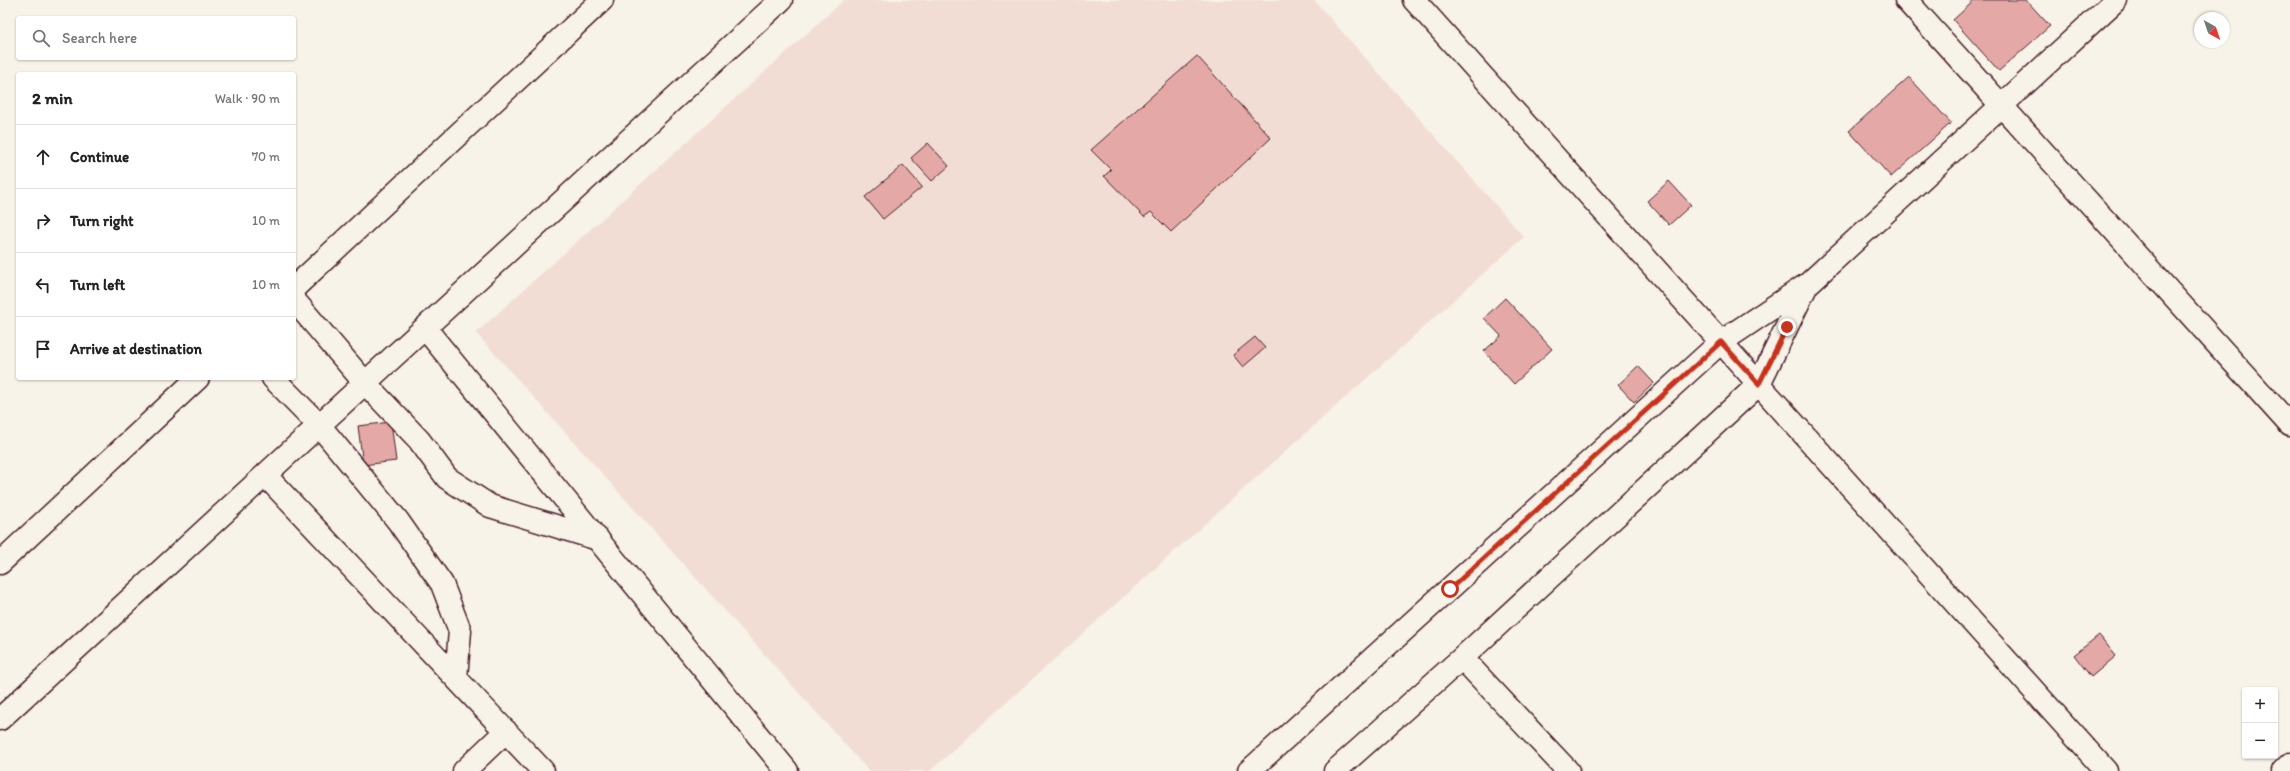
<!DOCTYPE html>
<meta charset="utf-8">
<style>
body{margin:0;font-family:Itim,sans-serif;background:#f6f6f6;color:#222}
.controls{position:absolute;right:12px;bottom:12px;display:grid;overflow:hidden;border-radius:4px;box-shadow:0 1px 3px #0004}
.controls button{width:36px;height:36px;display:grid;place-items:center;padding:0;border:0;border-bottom:1px solid #e0e0e0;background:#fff;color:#222;font:20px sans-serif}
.compass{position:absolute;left:2194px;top:12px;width:36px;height:36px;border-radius:50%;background:#fff;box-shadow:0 1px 3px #0004;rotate:140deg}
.stop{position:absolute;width:12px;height:12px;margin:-9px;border:3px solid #c8321e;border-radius:50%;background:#fff}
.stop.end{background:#c8321e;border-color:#fff;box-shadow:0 1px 4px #0008}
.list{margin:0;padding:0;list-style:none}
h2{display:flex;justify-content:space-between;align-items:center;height:52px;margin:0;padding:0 16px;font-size:17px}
h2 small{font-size:13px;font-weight:400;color:#767676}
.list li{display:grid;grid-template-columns:26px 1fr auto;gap:12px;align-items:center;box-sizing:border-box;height:64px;padding:0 16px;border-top:1px solid #e0e0e0}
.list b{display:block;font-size:15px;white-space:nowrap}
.list em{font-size:13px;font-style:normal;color:#767676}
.icon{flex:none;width:22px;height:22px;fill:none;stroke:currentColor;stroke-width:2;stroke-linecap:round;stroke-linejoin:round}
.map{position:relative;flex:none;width:2290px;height:771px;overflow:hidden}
.search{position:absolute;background:#fff;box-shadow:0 1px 3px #0004;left:16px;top:16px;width:280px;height:44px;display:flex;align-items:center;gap:10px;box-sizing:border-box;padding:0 14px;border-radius:4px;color:#767676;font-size:15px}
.panel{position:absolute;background:#fff;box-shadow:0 1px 3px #0004;left:16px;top:72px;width:280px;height:308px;border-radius:4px}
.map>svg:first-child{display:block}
</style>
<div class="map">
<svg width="2290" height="771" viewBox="0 0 2290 771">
<rect width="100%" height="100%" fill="#f7f3e8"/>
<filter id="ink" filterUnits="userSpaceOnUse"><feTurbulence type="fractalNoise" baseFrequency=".025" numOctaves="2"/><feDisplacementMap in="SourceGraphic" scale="8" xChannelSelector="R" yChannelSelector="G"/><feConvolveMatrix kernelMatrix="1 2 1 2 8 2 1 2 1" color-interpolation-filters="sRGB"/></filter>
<g filter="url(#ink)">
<path fill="#f1ddd4" d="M844,0H1314L1524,237L930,771H869L476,333Z"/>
<path fill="#e4a9a7" stroke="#4a1f2b" d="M1975,0H2026L2050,26L1999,71L1953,20Z
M1197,56L1271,138L1171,232L1151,212L1144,217L1104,176L1111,170L1091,150Z
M1909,77L1951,123L1891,177L1849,131Z
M928,143L949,166L932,181L911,158Z
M903,165L922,187L883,219L865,197Z
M1669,181L1691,205L1669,225L1647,201Z
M1505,298L1552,349L1514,384L1484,351L1501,336L1484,318Z
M1255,337L1265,348L1243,367L1233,355Z
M1638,366L1654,383L1634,402L1618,385Z
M391,422L396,461L363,465L358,426Z
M2099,635L2116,656L2091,677L2074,655Z"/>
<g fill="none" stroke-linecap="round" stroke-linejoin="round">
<g stroke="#4a1f2b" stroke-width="25">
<path id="minor" d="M1414,0L2106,771
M1906,0L2290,425
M294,300L365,383L419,440L447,478L490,506L598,539
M425,328L787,771
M273,378L319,425L398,521L442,584L460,631L456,678
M265,475L543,771
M1462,658L1568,771
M0,719L781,0
M464,771L506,731
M1249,771L1721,342L1808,284L2116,0
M1335,771L1462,658L1759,384L1807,285
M2283,771L2290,764"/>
</g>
<g stroke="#4a1f2b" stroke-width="25">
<path id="major" d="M294,288L602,0
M0,563L198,378"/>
</g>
<use href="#minor" stroke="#f7f3e8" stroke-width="22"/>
<use href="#major" stroke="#f7f3e8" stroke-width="22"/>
</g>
</g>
<g fill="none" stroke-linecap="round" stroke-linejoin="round" filter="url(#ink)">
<path stroke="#c8321e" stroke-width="5" d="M1450,589L1721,342L1759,384L1787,327"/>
</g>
</svg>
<div class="controls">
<button>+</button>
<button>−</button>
</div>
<svg class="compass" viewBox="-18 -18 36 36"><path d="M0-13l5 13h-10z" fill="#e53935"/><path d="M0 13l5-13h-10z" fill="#767676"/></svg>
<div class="stop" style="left:1450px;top:589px"></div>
<div class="stop end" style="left:1787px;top:327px"></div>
<div class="search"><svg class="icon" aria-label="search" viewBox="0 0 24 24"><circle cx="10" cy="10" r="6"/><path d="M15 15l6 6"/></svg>Search here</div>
<section class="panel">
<h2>2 min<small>Walk · 90 m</small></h2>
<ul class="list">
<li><svg class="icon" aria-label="ahead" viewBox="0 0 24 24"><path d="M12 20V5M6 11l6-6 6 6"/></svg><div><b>Continue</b></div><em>70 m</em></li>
<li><svg class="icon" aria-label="right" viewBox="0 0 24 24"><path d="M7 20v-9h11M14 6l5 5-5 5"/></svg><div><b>Turn right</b></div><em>10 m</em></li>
<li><svg class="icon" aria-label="left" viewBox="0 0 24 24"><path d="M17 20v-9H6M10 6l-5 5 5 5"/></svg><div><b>Turn left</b></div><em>10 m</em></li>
<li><svg class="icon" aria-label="arrive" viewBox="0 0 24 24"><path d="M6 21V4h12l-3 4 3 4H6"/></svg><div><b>Arrive at destination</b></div></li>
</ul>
</section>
</div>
